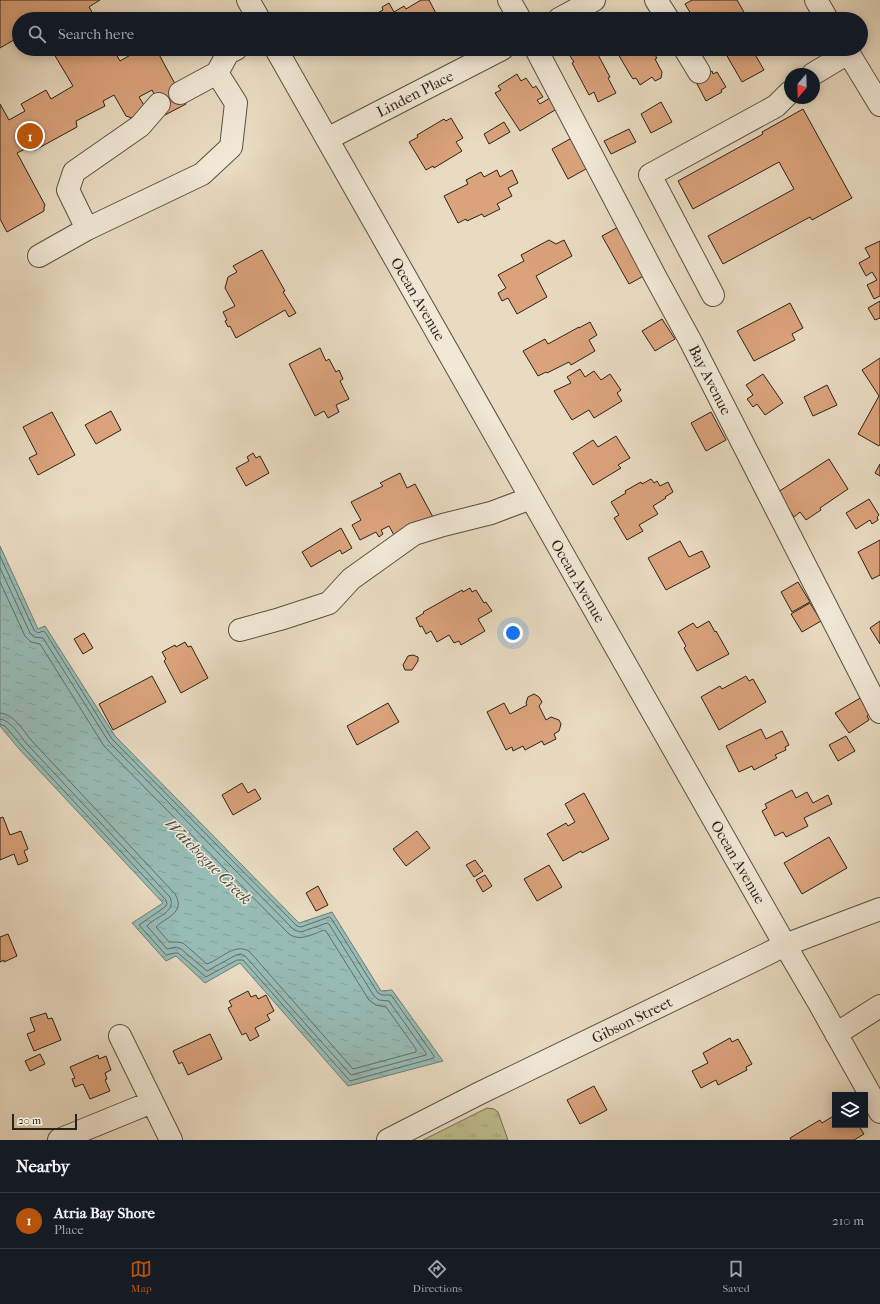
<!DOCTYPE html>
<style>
body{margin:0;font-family:"IM FELL French Canon",serif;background:#20242c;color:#f1f3f6}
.controls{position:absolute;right:12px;bottom:12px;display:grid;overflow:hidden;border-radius:0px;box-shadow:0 2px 10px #0003}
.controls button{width:36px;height:36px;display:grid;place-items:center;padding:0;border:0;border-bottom:1px solid #363941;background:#171b24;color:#f1f3f6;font:20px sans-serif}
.compass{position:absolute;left:784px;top:68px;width:36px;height:36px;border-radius:50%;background:#171b24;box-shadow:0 2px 10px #0003;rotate:199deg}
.scale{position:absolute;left:12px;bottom:10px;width:65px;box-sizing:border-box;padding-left:4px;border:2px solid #2b2219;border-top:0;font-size:11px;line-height:14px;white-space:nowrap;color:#2b2219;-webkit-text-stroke:3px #f1e8d7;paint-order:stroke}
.you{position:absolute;left:513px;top:633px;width:14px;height:14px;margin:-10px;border:3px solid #fff;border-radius:50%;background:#1a73e8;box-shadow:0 0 0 6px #1a73e833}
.badge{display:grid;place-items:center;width:26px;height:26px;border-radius:50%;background:#b45309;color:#fff;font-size:13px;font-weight:700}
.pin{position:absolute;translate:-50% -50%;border:2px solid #fff;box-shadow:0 1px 4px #0006}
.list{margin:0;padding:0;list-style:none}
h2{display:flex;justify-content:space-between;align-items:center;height:52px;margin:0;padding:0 16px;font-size:17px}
h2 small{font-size:13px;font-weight:400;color:#9ea1a6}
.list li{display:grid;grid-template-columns:26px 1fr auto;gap:12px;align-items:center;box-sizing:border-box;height:56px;padding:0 16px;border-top:1px solid #363941}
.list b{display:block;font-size:15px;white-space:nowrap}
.list p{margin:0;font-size:13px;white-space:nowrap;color:#9ea1a6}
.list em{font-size:13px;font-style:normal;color:#9ea1a6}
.icon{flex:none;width:22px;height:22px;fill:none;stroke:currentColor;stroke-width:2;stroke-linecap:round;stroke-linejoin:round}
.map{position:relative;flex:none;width:880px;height:1140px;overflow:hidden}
.search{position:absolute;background:#171b24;box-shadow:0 2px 10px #0003;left:12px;right:12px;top:12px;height:44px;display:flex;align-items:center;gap:10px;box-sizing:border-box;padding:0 14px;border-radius:22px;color:#9ea1a6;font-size:15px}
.sheet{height:108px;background:#171b24}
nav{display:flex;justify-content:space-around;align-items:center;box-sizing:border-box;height:56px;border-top:1px solid #363941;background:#171b24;font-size:11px;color:#9ea1a6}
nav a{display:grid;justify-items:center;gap:2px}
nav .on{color:#b45309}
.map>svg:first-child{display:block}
</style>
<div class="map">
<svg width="880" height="1140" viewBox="0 0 880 1140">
<defs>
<pattern id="park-tufts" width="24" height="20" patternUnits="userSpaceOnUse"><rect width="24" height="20" fill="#bebe8d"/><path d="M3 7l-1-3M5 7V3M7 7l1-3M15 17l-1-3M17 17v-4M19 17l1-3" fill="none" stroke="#a3a379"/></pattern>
<pattern id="water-ripples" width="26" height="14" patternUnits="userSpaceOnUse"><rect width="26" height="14" fill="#97bbb5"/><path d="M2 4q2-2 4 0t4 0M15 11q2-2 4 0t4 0" fill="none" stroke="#82a09b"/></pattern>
</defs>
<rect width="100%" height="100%" fill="#e9dbc1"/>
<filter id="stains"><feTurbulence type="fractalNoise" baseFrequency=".005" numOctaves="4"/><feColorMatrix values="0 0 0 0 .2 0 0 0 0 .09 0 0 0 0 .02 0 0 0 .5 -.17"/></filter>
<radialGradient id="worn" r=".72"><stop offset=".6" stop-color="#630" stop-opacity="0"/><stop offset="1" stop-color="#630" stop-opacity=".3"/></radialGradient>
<path fill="url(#park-tufts)" stroke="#747053" d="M487,1108L494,1109L498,1112L508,1140H423Z"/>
<path fill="url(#water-ripples)" stroke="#6c7e77" d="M0,546L38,629L45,626L115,736L299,923L332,912L381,991L392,990L443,1061L348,1086L240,963L205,983L176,956L166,961L132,923L163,903L20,750L0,726Z"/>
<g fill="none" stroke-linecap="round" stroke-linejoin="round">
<path stroke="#616e67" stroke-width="1" d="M0,556L34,630L38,633L43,631L45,632L112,739L297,926L301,927L329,917L331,918L378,993L382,995H391L434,1056V1058L350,1081L243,960H237L206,977L178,953H175L166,955L139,925L165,907L167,904L166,900L23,747L5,726L0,724
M0,568L30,633L34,637L43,638L109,742L294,930L301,932L327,923L329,924L374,996L379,1000L389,1001L426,1053V1055L351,1075L245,956L241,954L236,955L207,971L181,949L176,947L167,949L147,926C154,917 177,913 170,897L27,744C20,736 11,720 0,719
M0,582L25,636L31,642L40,644L104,746L289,934C300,942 313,934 324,930L326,931L369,1000L376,1005L386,1007L416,1049V1052L353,1069L249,951C234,943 221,959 207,964L183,943L177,942H169L156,927C166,917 186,913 175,894L31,740C23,730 14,714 0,713"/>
</g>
<path fill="#dba37c" stroke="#2b2219" d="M0,0H100L89,7L96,19H19V37L0,48Z
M421,0H429L439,19H366L383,10L382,7L389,3L394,12L404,6L406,9Z
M692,0H737L748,19H713L710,13L699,19H694L685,4Z
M51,49H113L120,61L134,53L132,49H156L186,104L165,115L152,90L139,97L144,105L132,118L126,116L114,95L103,101L105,106L76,121L77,127L35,150L33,145L17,153L45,205L44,208V211L7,232L0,219V104L9,120L25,111L21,104L46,90L51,99L73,86Z
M377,49H391L380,55Z
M583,49H591L593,53L596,51L610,77L608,78L616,93L598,102L594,92L589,95L572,63L574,62L570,56Z
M615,49H651L657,58L655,59L662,72L661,78L655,81L652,77L640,85L636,78L633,79L631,76Z
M723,49H757L753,51L764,70L742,82Z
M712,71L713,74L717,72L726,87L721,90L722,92L706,101L695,80Z
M517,74L521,81L526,78L533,88L536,86L543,97L537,100L540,104L553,96L560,107L520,131L495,93L501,90L498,86Z
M661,102L672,122L651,133L641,114Z
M803,109L852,198L812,220L810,217L723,264L708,236L794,189L779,162L693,209L678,181L763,134L762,132Z
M451,118L463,138L456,142L462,151L434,168L433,166L426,170L409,142L418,137L417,135L444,119L446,121Z
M504,122L510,132L489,144L484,134Z
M629,129L636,142L611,154L604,141Z
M577,135L593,165L568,179L552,149Z
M497,170L500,177L512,170L518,183L508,188L512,196L497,204L500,209L484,217L482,214L467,221L466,219L458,223L444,196L468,184L466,180L481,172L484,177Z
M622,225L649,273L629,284L602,236Z
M549,240L556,244L564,240L572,256L536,276L547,297L517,314L508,298L502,301L498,293L506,288L498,275L524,261L521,255Z
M880,241V296L874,299L867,285L877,280L872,272L866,276L859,263L870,257L865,248Z
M262,250L285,291L283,292L296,313L289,317L285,310L236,338L230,326L228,327L225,321L227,320L223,312L235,306L225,288L228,277L237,272L233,266Z
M880,301V318L875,320L868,308Z
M790,303L803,328L792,334L795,340L754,361L737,331Z
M662,319L675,339L655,351L642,331Z
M590,322L597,335L589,340L595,351L571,365L569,362L547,373L546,372L538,376L523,351L545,339L548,344L579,327V328Z
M320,348L326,361L329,359L336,372L339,370L343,379L340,381L349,399L336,405L339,412L328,418L324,411L315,416L289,364Z
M880,358V444L879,446L858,434L879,396L862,370Z
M580,369L585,377L594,371L601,380L610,374L621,390L617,393L622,401L594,418L589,410L572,420L554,391L571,383L567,377Z
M763,374L783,403L765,415L757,404L753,407L747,399L753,395L746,385Z
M827,385L837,405L813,416L804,397Z
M111,411L121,430L96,444L85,425Z
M52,412L75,455L38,475L29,458L37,454L23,427Z
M711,412L726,440L706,451L691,423Z
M616,436L630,458L618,465L621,468L593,485L573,453L593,440L598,447Z
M253,453L256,458L260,456L269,473L246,486L236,468L249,461L247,457Z
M829,459L848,489L820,508L821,510L806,520L800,512L794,517L778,492Z
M880,464V476L875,473Z
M400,473L407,488L415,484L433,517L395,537L389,526L381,530L383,534L379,537L376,532L360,540L352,525L361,520L351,502L383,486L380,483Z
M651,479L654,483L657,481L660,486L668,482L673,492L665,497L666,498L653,506L658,514L639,525L643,531L627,540L614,518L619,515L611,502L626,493L625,491L641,482L642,484Z
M869,499L879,515L877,517L878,520L872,524L870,520L856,529L846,513Z
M341,528L352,548L342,554L340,550L311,567L302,552Z
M880,540V575L872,579L858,552Z
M680,541L689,557L702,551L710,567L666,590L648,558Z
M798,582L810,602L792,612L781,592Z
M470,588L472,592L476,590L484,603L486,602L492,611L478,619L485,631L461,645L459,641L454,643L449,635L437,642L431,631L426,634L422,626L420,627L416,618L424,613L423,612L462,590L463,592Z
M810,603L821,621L802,632L791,614Z
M709,621L715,632L716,631L729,654L697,671L684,648L686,646L678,632L693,623L697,628Z
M880,621V644L870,628Z
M84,633L93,648L83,654L74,639Z
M185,642L188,647L191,646L208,678L181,693L164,661L166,659L162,652L175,645L176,647Z
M413,655L418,657V661L412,670H405L403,665L408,656Z
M152,676L166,702L113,730L99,704Z
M746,676L749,681L753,679L766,702L719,730L701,697L720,686L722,689Z
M534,694L539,697L542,702L539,706L546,720L551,717L559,720L561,724L559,731L554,734L556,739L544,745L542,741L525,750L523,746L513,751L512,747L506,750L487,712L504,703L510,714L527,705L526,703L528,697Z
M862,697L872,712L867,716L869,720L849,733L835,713Z
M388,703L399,722L357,745L347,726Z
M761,729L766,739L782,731L789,745L785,747L786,750L775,755L777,758L754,770L752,766L739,772L726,746Z
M846,736L855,751L838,761L829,745Z
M242,783L248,793L255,789L261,799L233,815L222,795Z
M792,790L796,798L807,792L813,803L828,795L832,804L804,818L808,826L786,837L783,832L775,836L762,811L767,808L765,804Z
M584,793L609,839L582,853L581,851L563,861L547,834L566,823L568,826L575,822L565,804Z
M3,817L10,835L21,831L28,849L24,851L28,861L18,865L14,854L0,860V818Z
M417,831L430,848L406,866L393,849Z
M829,837L847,868L802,894L784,863Z
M475,860L483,871L474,877L466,865Z
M549,865L562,887L537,901L524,879Z
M485,875L492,886L483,892L476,880Z
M318,886L328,905L316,911L306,893Z
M8,934L17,956L4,962V960L0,962V937Z
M248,991L251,997L256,995L258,999L266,995L274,1011L267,1015L270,1020L255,1028L259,1036L250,1041L246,1033L242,1035L228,1008L232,1006L229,1001Z
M46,1013L48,1019L52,1018L61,1040L34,1051L27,1034L35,1031L30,1018Z
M210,1034L222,1059L188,1075L182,1062L179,1064L173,1051Z
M730,1038L732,1042L738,1039L752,1064L746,1067L747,1070L718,1085L716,1080L701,1088L692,1071L708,1063L703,1053Z
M40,1054L45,1064L30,1071L25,1061Z
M98,1055L99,1059L106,1056L111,1070L105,1073L107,1079L105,1080L110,1091L90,1099L83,1084L75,1087L72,1079L75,1078L70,1067Z
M594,1086L607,1110L580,1124L567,1100Z
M835,1115V1125H858L864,1134L854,1140H791L790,1138L820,1120L822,1123Z"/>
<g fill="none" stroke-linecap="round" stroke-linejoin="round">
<g stroke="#5a5043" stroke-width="24">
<path id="minor" d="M248,0L259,19
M509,0L520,19
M656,0L668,19
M816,0L827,19
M559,19L594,0
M276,49L785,945L819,1003L880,1112
M536,49L656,278L691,342L880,712
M685,49L699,72
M846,49L880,105
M813,74L848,53
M180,93L217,73L228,53L236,49
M159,104L140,126L74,172L68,190L87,229L202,174L231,147L236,103L217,73
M327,139L502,49
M39,256L87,229
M713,295L650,175L776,106L790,92
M240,630L280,619L329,603L351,579L414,534L443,525L491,513L531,498
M836,1034L880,1006
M120,1036L171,1140
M59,1140L152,1102
M388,1140L478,1094L767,954L785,945L880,909"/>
</g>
<use href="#minor" stroke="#f1e8d7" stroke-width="22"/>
</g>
<g text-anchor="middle" stroke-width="3" stroke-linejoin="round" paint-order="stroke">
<g font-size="15" fill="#2b2219" stroke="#f1e8d7">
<text transform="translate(415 94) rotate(-27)" y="5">Linden Place</text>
<text transform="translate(418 299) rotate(60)" y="5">Ocean Avenue</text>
<text transform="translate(710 380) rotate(63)" y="5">Bay Avenue</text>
<text transform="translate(578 581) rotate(60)" y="5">Ocean Avenue</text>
<text transform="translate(738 862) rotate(60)" y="5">Ocean Avenue</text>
<text transform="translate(632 1020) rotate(-26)" y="5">Gibson Street</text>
</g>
<g font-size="16" font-style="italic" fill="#4b5048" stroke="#f1e8d7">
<text transform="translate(209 861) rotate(45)" y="6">Watchogue Creek</text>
</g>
</g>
<rect width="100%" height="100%" filter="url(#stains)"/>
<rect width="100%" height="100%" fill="url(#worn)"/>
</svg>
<div class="controls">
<button><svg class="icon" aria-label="layers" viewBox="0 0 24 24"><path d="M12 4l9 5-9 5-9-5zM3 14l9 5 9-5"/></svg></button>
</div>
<svg class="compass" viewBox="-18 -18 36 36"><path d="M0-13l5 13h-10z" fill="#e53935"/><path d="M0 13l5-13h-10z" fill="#9ea1a6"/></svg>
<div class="scale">20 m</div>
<div class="you"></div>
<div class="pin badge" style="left:30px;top:136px">1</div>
<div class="search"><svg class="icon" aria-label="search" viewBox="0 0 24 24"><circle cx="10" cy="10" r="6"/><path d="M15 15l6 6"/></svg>Search here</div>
</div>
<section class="sheet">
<h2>Nearby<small></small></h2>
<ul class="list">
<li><span class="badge">1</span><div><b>Atria Bay Shore</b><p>Place</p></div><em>210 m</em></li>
</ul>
</section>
<nav>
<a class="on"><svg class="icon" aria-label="map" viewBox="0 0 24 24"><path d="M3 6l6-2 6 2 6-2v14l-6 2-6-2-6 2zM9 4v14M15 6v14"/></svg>Map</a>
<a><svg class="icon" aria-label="directions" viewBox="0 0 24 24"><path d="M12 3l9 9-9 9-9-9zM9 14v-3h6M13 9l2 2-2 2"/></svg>Directions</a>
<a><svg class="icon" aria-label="saved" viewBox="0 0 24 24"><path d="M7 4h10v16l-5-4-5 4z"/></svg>Saved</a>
</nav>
